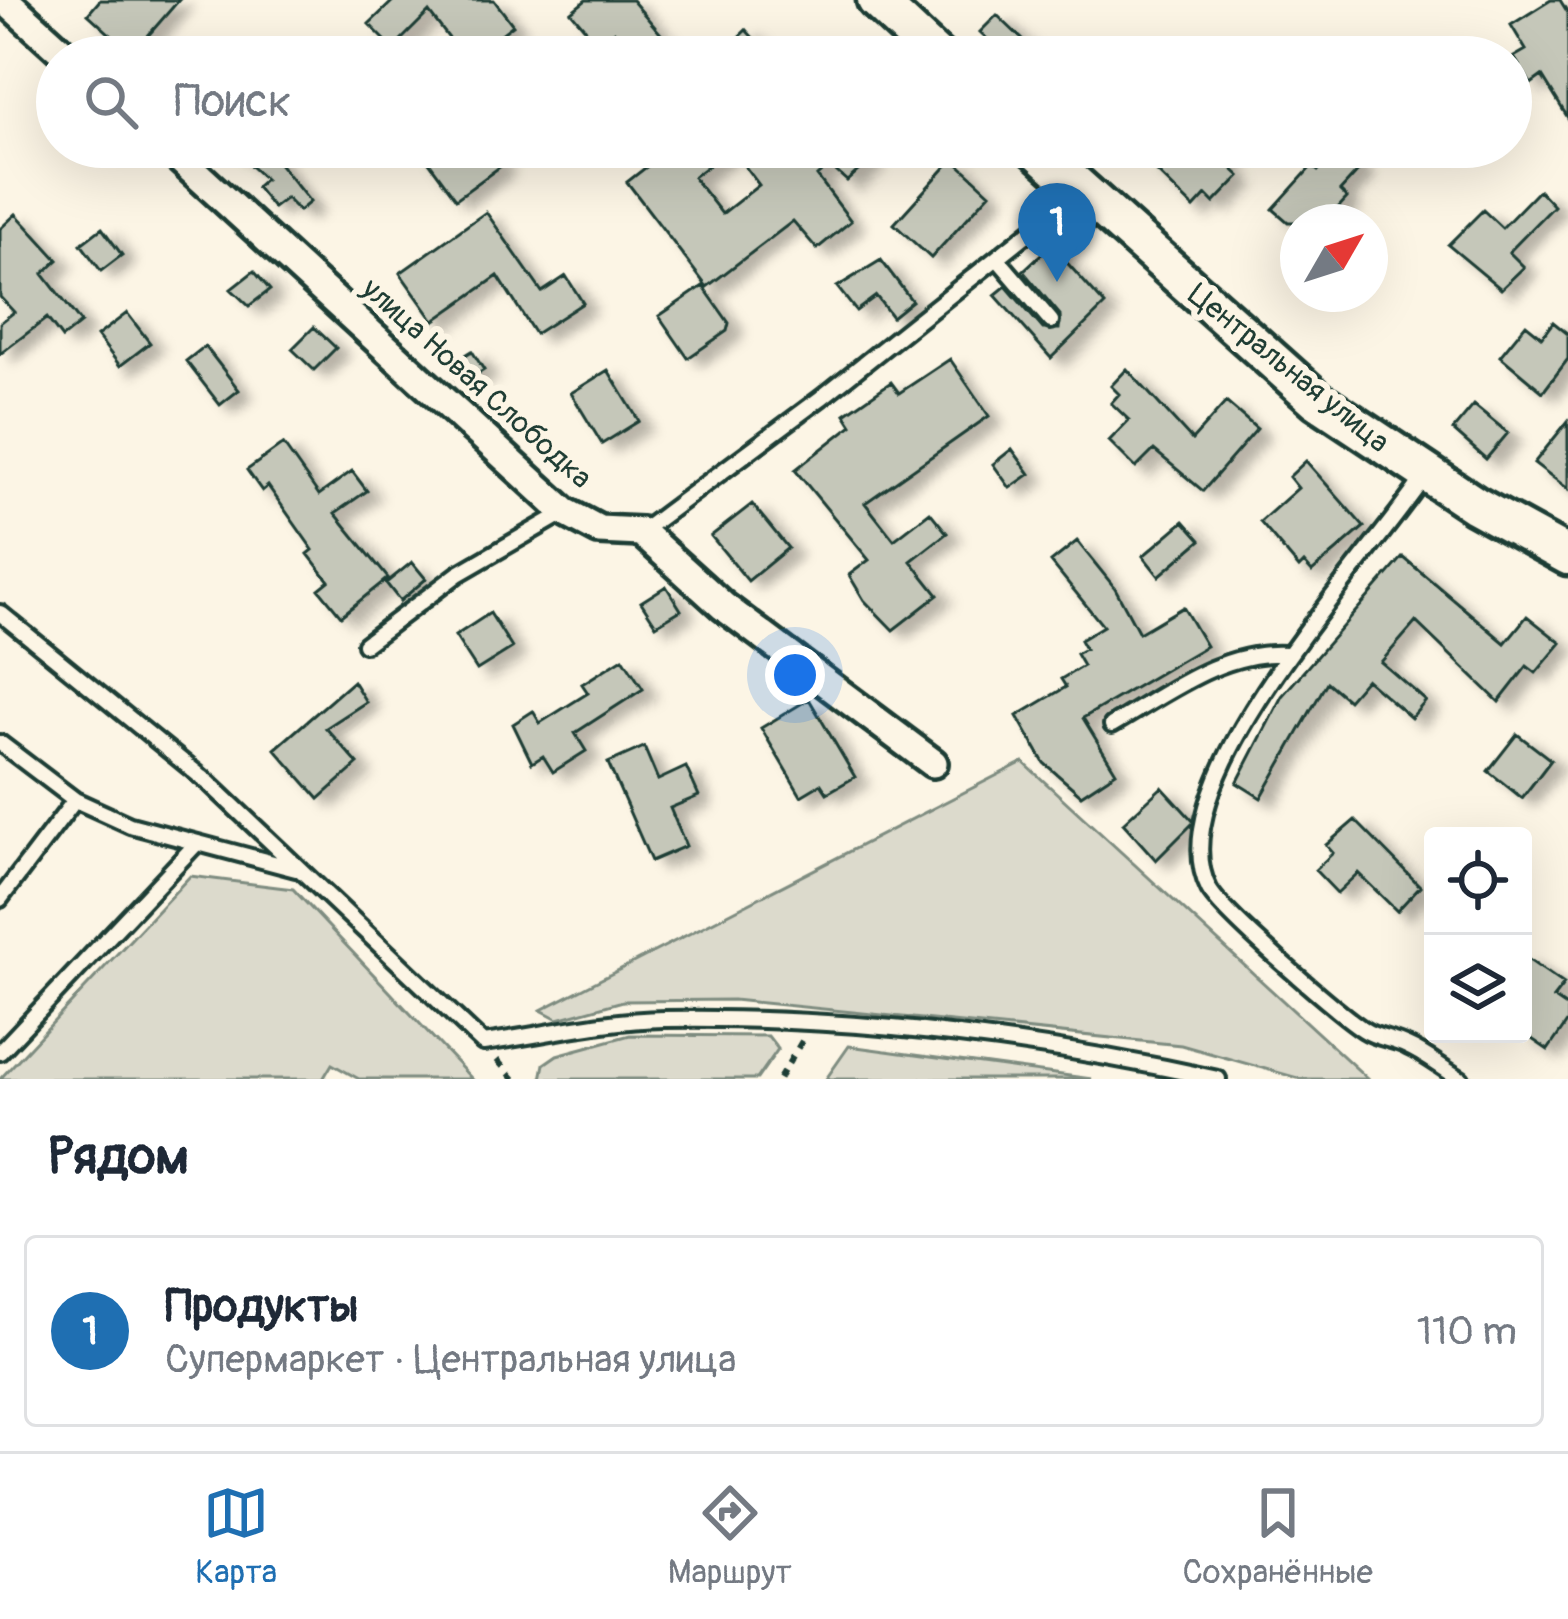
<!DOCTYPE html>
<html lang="ru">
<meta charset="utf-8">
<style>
body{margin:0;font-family:Pangolin,sans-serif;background:#f2f2f3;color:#1f2937}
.controls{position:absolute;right:36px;bottom:36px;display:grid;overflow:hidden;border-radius:12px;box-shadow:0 12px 48px #0002}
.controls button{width:108px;height:108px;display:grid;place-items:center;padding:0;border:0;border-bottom:3px solid #e0e1e3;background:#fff;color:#1f2937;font:60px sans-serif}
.compass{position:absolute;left:1280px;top:204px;width:108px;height:108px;border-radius:50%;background:#fff;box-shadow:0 12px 48px #0002;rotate:51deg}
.you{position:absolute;left:795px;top:675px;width:42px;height:42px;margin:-30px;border:9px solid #fff;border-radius:50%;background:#1a73e8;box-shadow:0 0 0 18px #1a73e833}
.badge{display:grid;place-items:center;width:78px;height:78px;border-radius:50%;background:#1f6fb2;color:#fff;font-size:39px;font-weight:700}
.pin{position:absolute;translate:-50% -99px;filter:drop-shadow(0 3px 6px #0008)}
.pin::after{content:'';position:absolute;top:63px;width:42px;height:36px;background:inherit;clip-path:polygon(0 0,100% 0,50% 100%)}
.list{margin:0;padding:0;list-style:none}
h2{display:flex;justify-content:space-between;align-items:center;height:156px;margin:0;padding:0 48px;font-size:51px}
h2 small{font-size:39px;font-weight:400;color:#747a83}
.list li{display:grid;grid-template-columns:78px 1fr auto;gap:36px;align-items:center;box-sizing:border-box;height:192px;margin:0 24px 24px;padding:0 24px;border:3px solid #e0e1e3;border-radius:12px}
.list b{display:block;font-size:45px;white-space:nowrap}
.list p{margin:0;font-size:39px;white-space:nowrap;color:#747a83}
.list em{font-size:39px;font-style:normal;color:#747a83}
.icon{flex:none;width:66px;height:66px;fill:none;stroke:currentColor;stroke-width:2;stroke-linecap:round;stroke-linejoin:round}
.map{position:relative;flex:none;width:1568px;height:1079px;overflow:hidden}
.search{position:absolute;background:#fff;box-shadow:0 12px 48px #0002;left:36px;right:36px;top:36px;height:132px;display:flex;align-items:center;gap:30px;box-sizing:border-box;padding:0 42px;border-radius:66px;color:#747a83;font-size:45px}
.sheet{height:372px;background:#fff}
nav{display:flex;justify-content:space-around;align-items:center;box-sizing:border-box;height:168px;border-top:3px solid #e0e1e3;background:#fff;font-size:33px;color:#747a83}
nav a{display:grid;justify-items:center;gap:6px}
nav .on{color:#1f6fb2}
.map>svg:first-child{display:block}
</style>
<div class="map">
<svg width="1568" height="1079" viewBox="0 0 1568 1079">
<defs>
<filter id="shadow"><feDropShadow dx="13" dy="8" stdDeviation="6" flood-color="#0004"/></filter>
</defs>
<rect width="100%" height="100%" fill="#fcf5e5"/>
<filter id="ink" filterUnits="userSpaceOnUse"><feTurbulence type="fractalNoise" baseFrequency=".00833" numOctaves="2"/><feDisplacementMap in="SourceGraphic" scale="24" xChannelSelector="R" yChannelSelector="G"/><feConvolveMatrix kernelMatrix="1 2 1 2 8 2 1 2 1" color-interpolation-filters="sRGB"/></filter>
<g filter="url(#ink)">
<path fill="#dcdacc" stroke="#7e8c80" stroke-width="3" d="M1023,762L1368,1079H1301L1181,1045L733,1000L623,1001L558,1019L541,1010Z
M190,876L293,889L472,1079H359L332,1064L323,1079H0Z
M630,1035L768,1036L778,1049L757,1079H541L544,1064L557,1055Z
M849,1046L1092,1079H826Z"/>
<path fill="#c5c7b9" stroke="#1f3d34" stroke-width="3" fill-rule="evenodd" filter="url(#shadow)" d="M100,0H179L132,54L88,14Z
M394,0H494L513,25L500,35L519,57H463L429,12L393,48L369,24Z
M586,0H632L666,40L645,57H635L614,31L598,44L571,12Z
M1551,0H1560L1568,13V118L1542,76L1531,84L1514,57L1526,50L1511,25Z
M997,15L1022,39L1005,56L980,32Z
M746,30L771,57H718Z
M230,147H266L310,202L299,211L286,198L273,208L256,187L265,179Z
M418,147H487L501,166L456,199Z
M672,147H859L870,160L847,181L829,165L817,176L851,221L817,249L793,221L707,287L627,182ZM731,148L759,185L722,214L693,177Z
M1163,147H1240L1225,162L1240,176L1214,203L1206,195L1194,208L1148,163Z
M1339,147L1361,168L1340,191L1347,198L1325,222H1288L1273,209L1312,166L1318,171Z
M953,159L990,193L931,258L894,224Z
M1539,190L1554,206L1509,252L1524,267L1501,289L1448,245L1483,210L1502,228Z
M486,212L542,292L566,276L583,303L535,334L498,276L434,321L400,273Z
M16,214L58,260L43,274L81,323L62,338L47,318L0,354V323L14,312L0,297V229Z
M102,228L122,255L101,271L81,244Z
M1051,245L1105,305L1051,358L995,295L1006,286L1043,329H1059L1060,315L1023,271Z
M881,260L912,301L892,317L876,296L856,311L837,287Z
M254,271L270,290L249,306L231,289Z
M703,286L729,323L727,331L688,358L659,316Z
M127,313L150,343L120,366L97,336Z
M1553,322L1568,334V359L1543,392L1500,356L1526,324L1542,337Z
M314,327L336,348L314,370L292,349Z
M205,346L239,390L220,405L186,361Z
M472,351L484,370L460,385L448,366Z
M950,359L989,416L865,503L894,540L930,512L947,533L911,561L938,595L893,630L864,600L849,575L869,560L795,470L852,425L845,414L891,382L899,393Z
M1127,369L1192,440L1226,402L1257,429L1203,491L1154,450L1136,468L1109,441L1129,420L1111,403L1119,394L1111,386Z
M608,370L639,421L602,444L571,393Z
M1474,405L1508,433L1486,459L1453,430Z
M1568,421V489L1534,463Z
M283,444L319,495L352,471L367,491L335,513L388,578L341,616L319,589L329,581L308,554L313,550L268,486L262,491L247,470Z
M1012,449L1030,474L1010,488L993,464Z
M1306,461L1364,527L1312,572L1304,563L1299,568L1260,522L1298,488L1289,477Z
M752,504L788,548L748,581L711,536Z
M1184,521L1201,540L1159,576L1143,556Z
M1077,541L1115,588L1139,633L1183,607L1206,646L1083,718L1116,772L1081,795L1044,763L1017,716L1066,687L1061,679L1083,666L1076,654L1085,649L1080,640L1103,626L1051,562Z
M1403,557L1505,643L1527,616L1561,643L1536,673L1527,666L1499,702L1416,622L1381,662L1426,701L1411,718L1366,679L1348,700L1327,682L1261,798L1237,783L1282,696Z
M412,562L426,579L400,601L386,583Z
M666,586L681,610L656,625L641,602Z
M490,613L512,648L477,670L455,636Z
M623,658L643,689L575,733L586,751L553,772L543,756L532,763L513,724L533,711L540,723L588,693L582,684Z
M353,681L366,702L326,728L358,764L319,799L275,749Z
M809,699L855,777L827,793L821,784L801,796L761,728Z
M1517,734L1551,760L1522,798L1488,771Z
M644,747L658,780L686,767L699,796L670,808L686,846L651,861L608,763Z
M1162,787L1194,822L1156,860L1123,823Z
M1355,820L1420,886L1397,911L1358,873L1337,893L1315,870L1333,853L1326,845Z
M1523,956L1564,984L1553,998L1568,1008V1021L1548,1050L1523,1033Z"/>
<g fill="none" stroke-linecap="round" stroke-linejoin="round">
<g stroke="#1f3d34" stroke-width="22">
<path id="service" d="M997,258L1051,321
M1426,474C1371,559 1154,782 1209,889C1222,913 1338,1013 1364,1030C1376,1038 1393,1039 1407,1046C1426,1054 1443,1069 1461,1079
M641,532L821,398L1081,191
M0,613L210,784L483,1043C542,1035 604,1020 664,1019C848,1016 1039,1040 1218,1079
M365,644L458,574L565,512
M1112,725C1166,694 1224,649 1287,654
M0,743L75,800L130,825L296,869
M0,899L75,800
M0,1052L197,843"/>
</g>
<g stroke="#1f3d34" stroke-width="36">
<path id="minor" d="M5,0L68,57
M167,147L565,512L599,530L641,532L723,606L933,763"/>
</g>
<g stroke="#1f3d34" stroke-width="45">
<path id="secondary" d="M876,0L937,57
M1034,147L1317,400L1475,505L1568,556"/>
</g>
<path stroke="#1f3d34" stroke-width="6" stroke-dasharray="9 9" stroke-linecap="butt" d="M497,1060L514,1079
M779,1079L802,1041"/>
<use href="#service" stroke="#fcf5e5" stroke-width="14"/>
<use href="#minor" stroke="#fcf5e5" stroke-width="27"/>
<use href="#secondary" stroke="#fcf5e5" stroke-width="36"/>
</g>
</g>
<g text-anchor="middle" stroke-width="12" stroke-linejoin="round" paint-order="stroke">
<g font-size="30" fill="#1f3d34" stroke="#fcf5e5">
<text transform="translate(1289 368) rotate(39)" y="10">Центральная улица</text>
<text transform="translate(477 383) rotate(42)" y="10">улица Новая Слободка</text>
</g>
</g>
</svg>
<div class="controls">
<button><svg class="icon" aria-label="locate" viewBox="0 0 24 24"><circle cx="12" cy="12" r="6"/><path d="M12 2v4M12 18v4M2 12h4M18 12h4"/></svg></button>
<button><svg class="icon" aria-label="layers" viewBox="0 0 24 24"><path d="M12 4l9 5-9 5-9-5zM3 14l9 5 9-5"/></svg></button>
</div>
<svg class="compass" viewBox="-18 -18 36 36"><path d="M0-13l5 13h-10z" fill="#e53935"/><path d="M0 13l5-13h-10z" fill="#747a83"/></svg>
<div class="you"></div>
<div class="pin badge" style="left:1057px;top:282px">1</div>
<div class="search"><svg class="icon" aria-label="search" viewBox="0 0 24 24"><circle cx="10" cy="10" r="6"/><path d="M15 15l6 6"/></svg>Поиск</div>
</div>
<section class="sheet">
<h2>Рядом<small></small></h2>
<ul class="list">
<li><span class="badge">1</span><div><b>Продукты</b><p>Супермаркет · Центральная улица</p></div><em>110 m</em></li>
</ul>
</section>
<nav>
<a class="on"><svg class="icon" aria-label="map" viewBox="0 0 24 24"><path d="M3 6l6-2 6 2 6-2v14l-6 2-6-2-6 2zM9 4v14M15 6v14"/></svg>Карта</a>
<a><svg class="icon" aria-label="directions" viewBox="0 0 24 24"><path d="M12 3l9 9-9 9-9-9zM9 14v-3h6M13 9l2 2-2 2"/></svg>Маршрут</a>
<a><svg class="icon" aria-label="saved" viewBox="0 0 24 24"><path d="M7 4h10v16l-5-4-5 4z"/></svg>Сохранённые</a>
</nav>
